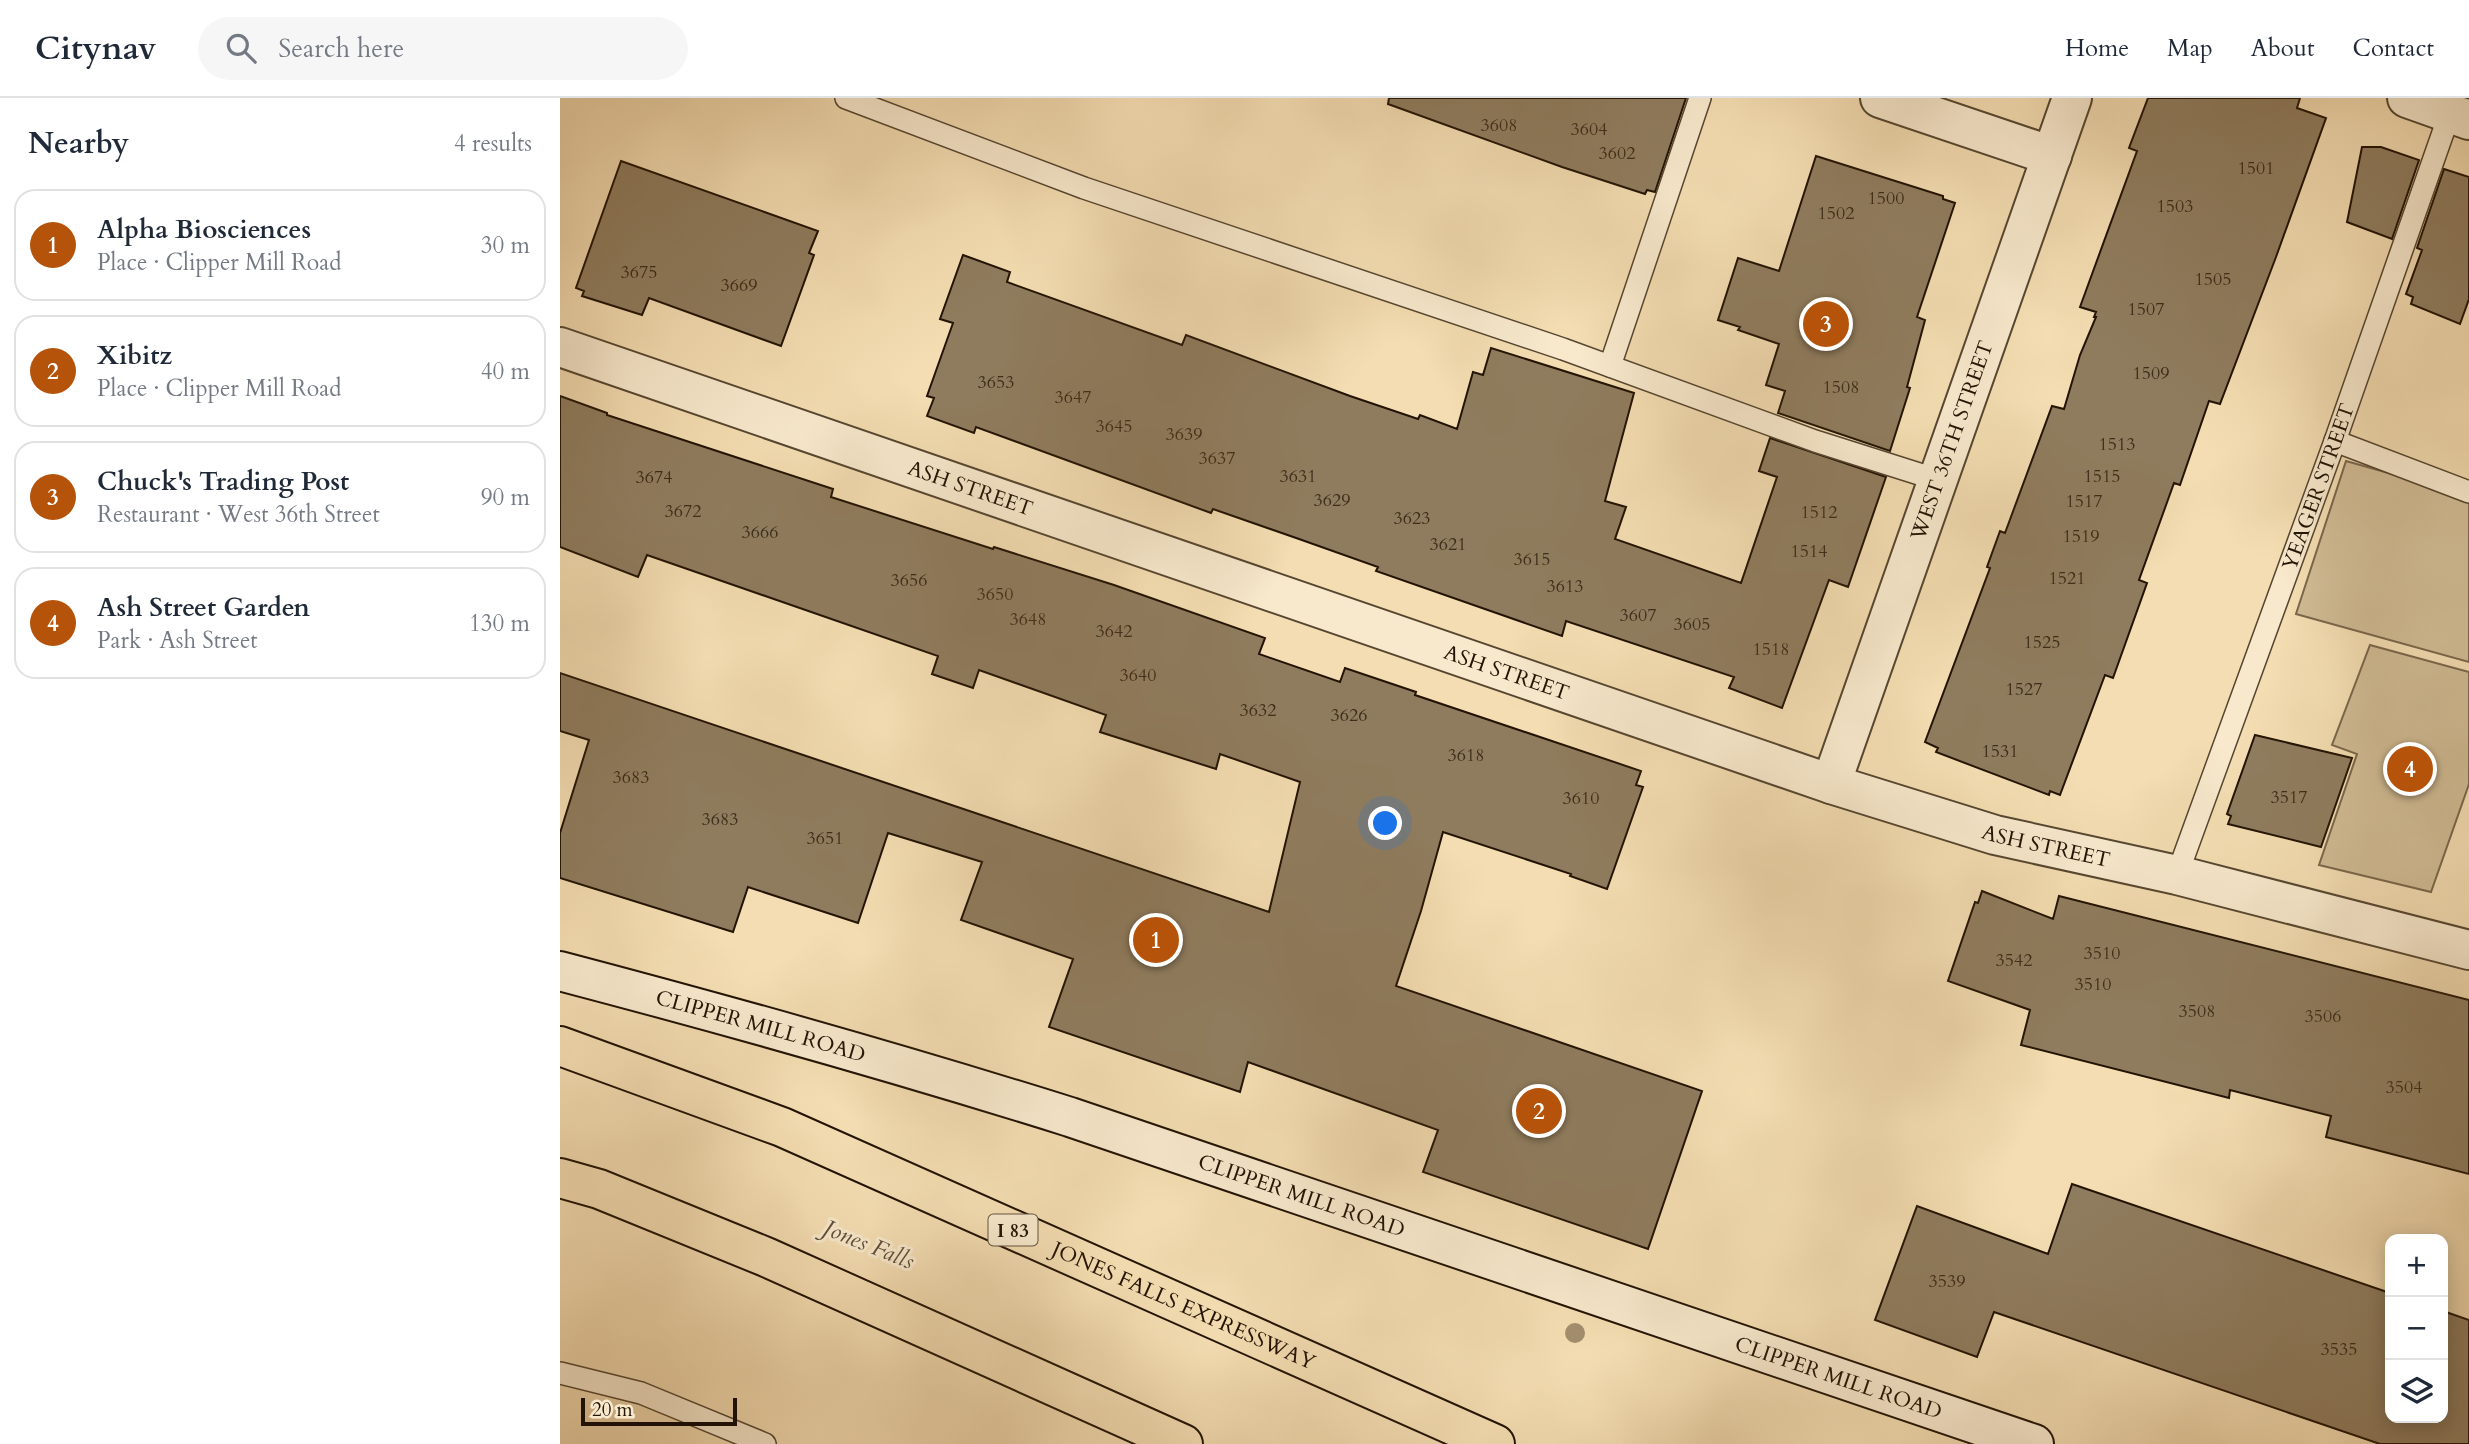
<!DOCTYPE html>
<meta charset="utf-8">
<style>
body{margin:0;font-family:Cardo,serif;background:#f6f6f7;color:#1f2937}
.controls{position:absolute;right:21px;bottom:21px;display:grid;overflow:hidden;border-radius:14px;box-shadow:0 4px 18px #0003}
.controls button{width:63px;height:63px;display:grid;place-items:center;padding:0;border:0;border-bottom:2px solid #e0e1e3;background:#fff;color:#1f2937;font:35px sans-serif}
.scale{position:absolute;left:21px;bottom:18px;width:156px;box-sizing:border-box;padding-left:7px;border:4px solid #221304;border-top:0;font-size:19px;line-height:24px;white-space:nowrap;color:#221304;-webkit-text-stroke:5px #f8e9cd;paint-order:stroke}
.you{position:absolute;left:826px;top:726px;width:24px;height:24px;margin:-18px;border:5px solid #fff;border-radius:50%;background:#1a73e8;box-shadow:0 0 0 10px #1a73e833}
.badge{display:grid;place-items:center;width:46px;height:46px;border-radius:50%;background:#b45309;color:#fff;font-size:23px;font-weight:700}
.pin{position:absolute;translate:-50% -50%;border:4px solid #fff;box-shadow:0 2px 7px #0006}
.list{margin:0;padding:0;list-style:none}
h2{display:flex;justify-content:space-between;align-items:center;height:91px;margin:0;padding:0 28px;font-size:30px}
h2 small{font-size:23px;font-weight:400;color:#747a83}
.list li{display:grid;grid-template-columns:46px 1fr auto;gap:21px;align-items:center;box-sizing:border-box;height:112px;margin:0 14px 14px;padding:0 14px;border:2px solid #e0e1e3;border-radius:21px}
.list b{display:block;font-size:26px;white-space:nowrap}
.list p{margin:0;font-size:23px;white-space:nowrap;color:#747a83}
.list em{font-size:23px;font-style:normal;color:#747a83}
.icon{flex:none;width:38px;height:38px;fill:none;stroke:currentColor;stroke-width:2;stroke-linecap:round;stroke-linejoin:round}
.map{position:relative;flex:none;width:1909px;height:1346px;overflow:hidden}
header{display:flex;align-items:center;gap:42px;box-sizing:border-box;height:98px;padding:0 35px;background:#fff;border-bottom:2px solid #e0e1e3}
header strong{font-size:33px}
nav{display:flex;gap:38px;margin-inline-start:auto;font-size:24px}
.search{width:490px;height:63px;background:#f6f6f7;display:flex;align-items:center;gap:18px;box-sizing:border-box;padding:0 24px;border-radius:38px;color:#747a83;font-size:26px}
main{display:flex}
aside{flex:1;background:#fff}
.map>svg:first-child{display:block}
</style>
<header>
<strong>Citynav</strong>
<div class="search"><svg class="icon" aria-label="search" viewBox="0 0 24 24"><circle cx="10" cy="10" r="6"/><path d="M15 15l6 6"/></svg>Search here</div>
<nav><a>Home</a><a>Map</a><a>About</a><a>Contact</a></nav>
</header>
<main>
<aside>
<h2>Nearby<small>4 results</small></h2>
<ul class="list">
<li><span class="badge">1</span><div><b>Alpha Biosciences</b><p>Place · Clipper Mill Road</p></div><em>30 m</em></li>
<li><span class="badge">2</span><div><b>Xibitz</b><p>Place · Clipper Mill Road</p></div><em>40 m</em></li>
<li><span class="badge">3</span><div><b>Chuck's Trading Post</b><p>Restaurant · West 36th Street</p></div><em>90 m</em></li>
<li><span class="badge">4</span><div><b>Ash Street Garden</b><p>Park · Ash Street</p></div><em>130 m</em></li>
</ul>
</aside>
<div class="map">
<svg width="1909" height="1346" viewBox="0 0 1909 1346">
<rect width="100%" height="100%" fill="#f4ddb2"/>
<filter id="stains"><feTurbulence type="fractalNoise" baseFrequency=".00286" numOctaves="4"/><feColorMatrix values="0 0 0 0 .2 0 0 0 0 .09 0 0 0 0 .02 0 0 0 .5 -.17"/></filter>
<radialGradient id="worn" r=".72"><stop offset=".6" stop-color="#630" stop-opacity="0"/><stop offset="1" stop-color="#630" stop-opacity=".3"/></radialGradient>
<path fill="#d0bb94" stroke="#79674c" stroke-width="2" d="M1786,363L1864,385L1909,403V564L1736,516Z
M1810,547L1909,574V686L1871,794L1759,767L1797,656L1772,647Z"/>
<path fill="#f4ddb2" d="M0,969L33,979L268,1064L503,1175L553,1220L575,1300L584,1346H450L444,1329L417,1297L363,1257L259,1205L147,1156L0,1110Z"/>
<path fill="#8f7c5e" stroke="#221304" stroke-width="2" d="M829,0H1126L1095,94L1087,92L1085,96L1002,69L828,6Z
M1588,0H1740L1737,10L1766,20L1716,159L1660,306L1649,303L1620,387L1614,385L1579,482L1587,485L1553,580L1545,577L1500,697L1490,693L1489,697L1376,654L1378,650L1365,644L1430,470L1427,469L1440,433L1445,435L1492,308L1504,311L1520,257L1536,219H1534L1536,214L1520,209L1577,53L1569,50Z
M1802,49H1821L1859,62L1832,141L1787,124Z
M1256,58L1383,98V101L1395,105L1357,219L1365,222L1347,289L1350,290L1330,353L1218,315L1225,293L1206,287L1219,246L1178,232L1180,229L1158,222L1178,160L1219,173Z
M61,63L258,133L249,155L254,157L221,248L89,200L82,217L22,198L24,193L16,190Z
M1884,71L1909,79V201L1900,226L1851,206L1853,199L1846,196L1862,152L1857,150Z
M403,157L450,174L447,184L622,247L626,237L790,298L858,321L860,317L897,331L913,274L923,277L931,250L1074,295L1045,403L1066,409L1055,441L1181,485L1217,379L1199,373L1210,340L1326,379L1288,489L1269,482L1222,610L1169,590L1174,579L1006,523L1002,538L816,473L818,469L739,441L653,411L651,415L416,329L414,335L367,318L374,300L367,298L393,225L380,221Z
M0,298L47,315V317L273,391L271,399L433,451L434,449L554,487L705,540L699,556L780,584L785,570L856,594L855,597L1081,673L1076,687L1083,689L1047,791L1010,778L1011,776L883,734L861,813L836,888L1142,993L1088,1151L863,1074L878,1032L688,964L680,994L489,929L513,861L401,822L422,764L328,735L298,825L188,789L173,834L0,780V735L29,642L0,633V575L709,814L740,684L660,656L656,671L540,634L546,617L419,572L413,590L372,576L378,558L87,457L78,479L0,449Z
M1695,637L1792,660L1761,749L1668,726L1671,718L1667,716Z
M1422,793L1493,821L1499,798L1909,902V1076L1766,1039L1771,1018L1670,992L1669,1000L1461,947L1470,912L1388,883L1415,804L1418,805Z
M1512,1086L1830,1195V1320H1883V1213L1909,1222V1346H1820L1434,1214L1417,1259L1315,1222L1357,1108L1488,1156Z"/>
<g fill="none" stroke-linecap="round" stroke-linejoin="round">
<g stroke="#564630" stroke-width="24">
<g id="lane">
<path d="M286,0L524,90L1003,251L1255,343L1378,382"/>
<path d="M1050,268L1140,0"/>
<path d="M1775,343L1909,394"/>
<path id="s1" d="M1617,777L1775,343L1892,9"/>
<path d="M0,1275L81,1295L205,1346"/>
</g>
</g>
<g stroke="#564630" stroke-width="42">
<g id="street">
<path d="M1320,0L1492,58"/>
<path d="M1847,0L1909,22"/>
<path id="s2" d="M0,249L1271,686L1435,737L1617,777L1909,852"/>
<path id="s3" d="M1271,686L1512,0"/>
</g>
</g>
<g stroke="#221304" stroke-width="42">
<g id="secondary">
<path id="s4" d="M0,873C171,918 341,966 510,1019L1474,1346"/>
</g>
</g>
<g stroke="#221304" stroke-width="42">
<g id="highway">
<path id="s5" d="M0,948L222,1029L935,1346"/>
<path d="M0,1080L39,1091L206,1159L623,1346"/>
</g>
</g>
<use href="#lane" stroke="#f8e9cd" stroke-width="21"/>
<use href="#street" stroke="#f8e9cd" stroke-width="38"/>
<use href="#secondary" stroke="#f8e9cd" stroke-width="38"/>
<use href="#highway" stroke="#f4ddb2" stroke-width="38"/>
</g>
<circle fill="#a28e6e" cx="1015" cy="1235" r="10"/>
<g text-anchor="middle" stroke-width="6" stroke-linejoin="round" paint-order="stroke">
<g font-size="18" fill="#3d2d1a">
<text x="939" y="33">3608</text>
<text x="1029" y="37">3604</text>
<text x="1057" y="61">3602</text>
<text x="1696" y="76">1501</text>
<text x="1326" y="106">1500</text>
<text x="1615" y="114">1503</text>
<text x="1276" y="121">1502</text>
<text x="79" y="180">3675</text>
<text x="1653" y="187">1505</text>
<text x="179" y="193">3669</text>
<text x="1586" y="217">1507</text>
<text x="1591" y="281">1509</text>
<text x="436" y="290">3653</text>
<text x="1281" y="295">1508</text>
<text x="513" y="305">3647</text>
<text x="554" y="334">3645</text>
<text x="624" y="342">3639</text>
<text x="1557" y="352">1513</text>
<text x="657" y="366">3637</text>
<text x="738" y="384">3631</text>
<text x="1542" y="384">1515</text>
<text x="94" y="385">3674</text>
<text x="772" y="408">3629</text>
<text x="1524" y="409">1517</text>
<text x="123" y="419">3672</text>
<text x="1259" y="420">1512</text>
<text x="852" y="426">3623</text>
<text x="200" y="440">3666</text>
<text x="1521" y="444">1519</text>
<text x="888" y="452">3621</text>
<text x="1249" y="459">1514</text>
<text x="972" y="467">3615</text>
<text x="1507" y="486">1521</text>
<text x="349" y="488">3656</text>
<text x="1005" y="494">3613</text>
<text x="435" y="502">3650</text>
<text x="1078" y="523">3607</text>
<text x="468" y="527">3648</text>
<text x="1132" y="532">3605</text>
<text x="554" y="539">3642</text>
<text x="1482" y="550">1525</text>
<text x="1211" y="557">1518</text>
<text x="578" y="583">3640</text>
<text x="1464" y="597">1527</text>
<text x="698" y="618">3632</text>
<text x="789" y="623">3626</text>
<text x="1440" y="659">1531</text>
<text x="906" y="663">3618</text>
<text x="71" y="685">3683</text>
<text x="1729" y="705">3517</text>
<text x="1021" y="706">3610</text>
<text x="160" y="727">3683</text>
<text x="265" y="746">3651</text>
<text x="1542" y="861">3510</text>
<text x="1454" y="868">3542</text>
<text x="1533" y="892">3510</text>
<text x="1637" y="919">3508</text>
<text x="1763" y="924">3506</text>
<text x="1844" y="995">3504</text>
<text x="1387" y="1189">3539</text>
<text x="1779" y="1257">3535</text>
</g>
<rect fill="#f8e9cd" stroke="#625340" stroke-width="2" x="428.5" y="1116.5" width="49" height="31" rx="5"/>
<g font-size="19" font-weight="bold" fill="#221304">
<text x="453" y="1139">I 83</text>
</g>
<g font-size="21" fill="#221304" stroke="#f8e9cd">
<text dy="7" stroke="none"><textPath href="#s3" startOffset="364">WEST 36TH STREET</textPath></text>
<text dy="7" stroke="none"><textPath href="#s1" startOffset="413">YEAGER STREET</textPath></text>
<text dy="7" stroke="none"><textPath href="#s2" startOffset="434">ASH STREET</textPath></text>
<text dy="7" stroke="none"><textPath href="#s2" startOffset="1001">ASH STREET</textPath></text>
<text dy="7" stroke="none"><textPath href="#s2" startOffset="1568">ASH STREET</textPath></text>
<text dy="7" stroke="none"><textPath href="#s4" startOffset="208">CLIPPER MILL ROAD</textPath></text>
<text dy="7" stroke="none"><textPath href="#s4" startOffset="775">CLIPPER MILL ROAD</textPath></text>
<text dy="7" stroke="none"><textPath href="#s5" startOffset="676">JONES FALLS EXPRESSWAY</textPath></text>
<text dy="7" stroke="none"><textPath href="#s4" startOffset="1342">CLIPPER MILL ROAD</textPath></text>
</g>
<g font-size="23" font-style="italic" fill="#614f38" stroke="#f8e9cd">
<text transform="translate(309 1146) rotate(22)" y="8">Jones Falls</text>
</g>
</g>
<rect width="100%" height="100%" filter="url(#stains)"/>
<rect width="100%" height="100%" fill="url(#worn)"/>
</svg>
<div class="controls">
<button>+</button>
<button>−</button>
<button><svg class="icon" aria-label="layers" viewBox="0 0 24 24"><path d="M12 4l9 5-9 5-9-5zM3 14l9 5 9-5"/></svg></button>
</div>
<div class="scale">20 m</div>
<div class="you"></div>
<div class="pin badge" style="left:596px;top:842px">1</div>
<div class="pin badge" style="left:979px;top:1013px">2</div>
<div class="pin badge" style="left:1266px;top:226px">3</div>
<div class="pin badge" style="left:1850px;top:671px">4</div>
</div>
</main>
